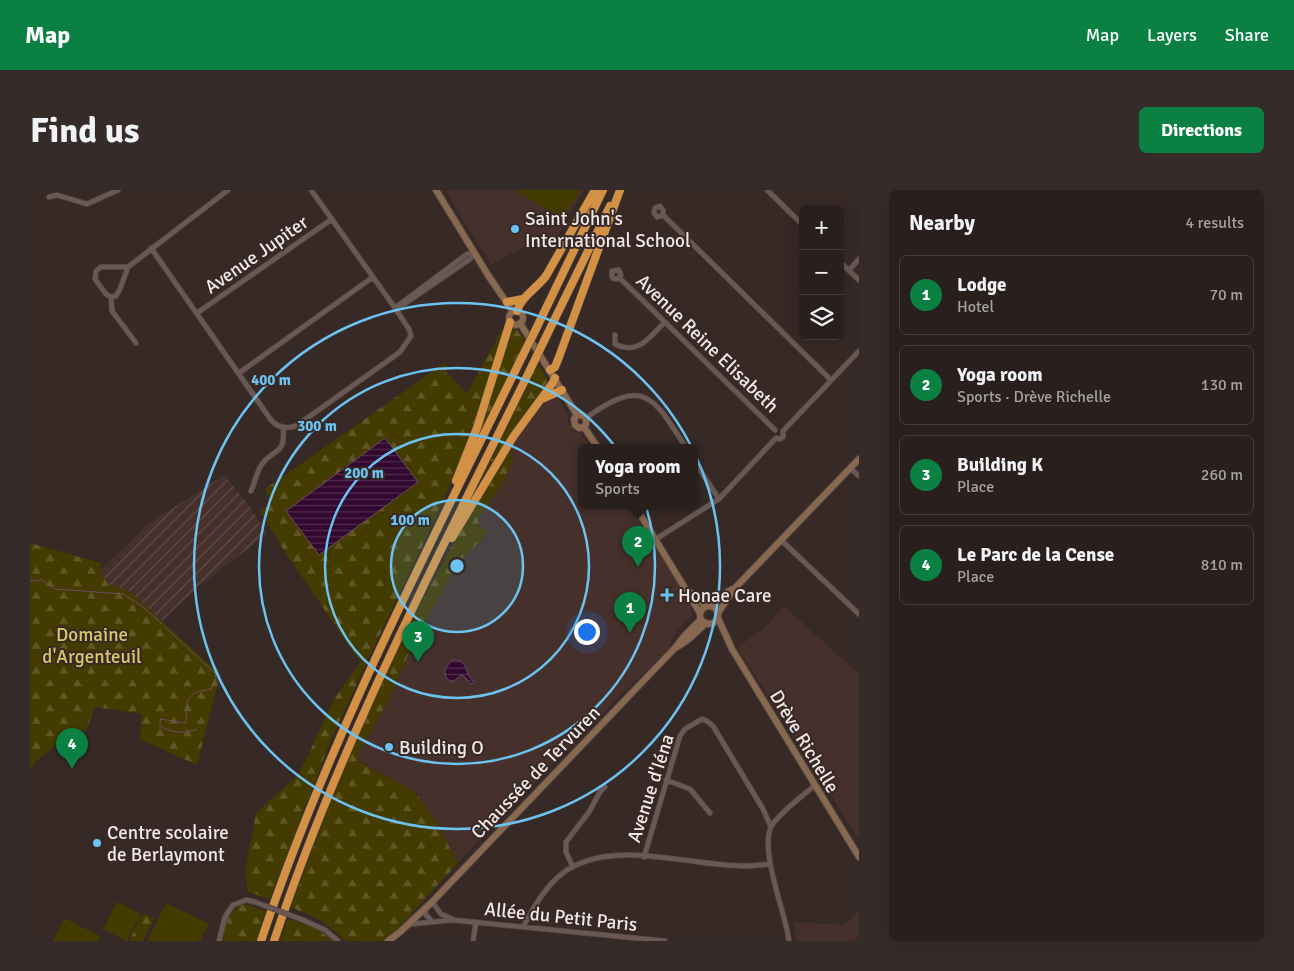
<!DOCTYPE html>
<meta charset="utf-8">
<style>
body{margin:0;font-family:Signika,sans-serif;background:#352c29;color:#f1f3f6}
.controls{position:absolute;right:15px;top:15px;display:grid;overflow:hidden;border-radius:8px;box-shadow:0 5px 20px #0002}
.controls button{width:45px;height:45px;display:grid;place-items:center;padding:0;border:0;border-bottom:1px solid #453d3b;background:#291f1c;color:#f1f3f6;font:25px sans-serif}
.you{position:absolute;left:556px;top:441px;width:18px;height:18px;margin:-12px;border:4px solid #fff;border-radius:50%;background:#1a73e8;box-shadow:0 0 0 8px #1a73e833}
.badge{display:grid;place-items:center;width:32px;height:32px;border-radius:50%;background:#0b8043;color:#fff;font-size:16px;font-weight:700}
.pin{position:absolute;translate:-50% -41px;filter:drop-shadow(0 1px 2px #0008)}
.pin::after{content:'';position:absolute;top:26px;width:18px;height:15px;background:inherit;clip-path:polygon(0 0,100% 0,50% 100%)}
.popup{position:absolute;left:548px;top:254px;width:120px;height:65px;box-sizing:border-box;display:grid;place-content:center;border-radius:8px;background:#291f1c;filter:drop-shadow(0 1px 4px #0005);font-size:16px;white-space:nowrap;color:#a5a2a3}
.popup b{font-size:19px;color:#f1f3f6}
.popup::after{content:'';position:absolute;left:50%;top:100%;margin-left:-10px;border:10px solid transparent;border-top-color:#291f1c}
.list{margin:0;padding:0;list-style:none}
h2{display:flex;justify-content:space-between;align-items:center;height:65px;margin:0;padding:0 20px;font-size:21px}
h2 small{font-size:16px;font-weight:400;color:#a5a2a3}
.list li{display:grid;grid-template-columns:32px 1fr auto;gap:15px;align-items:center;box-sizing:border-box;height:80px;margin:0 10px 10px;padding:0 10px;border:1px solid #453d3b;border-radius:8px}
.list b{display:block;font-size:19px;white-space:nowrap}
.list p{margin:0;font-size:16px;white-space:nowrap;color:#a5a2a3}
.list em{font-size:16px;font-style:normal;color:#a5a2a3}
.icon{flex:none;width:28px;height:28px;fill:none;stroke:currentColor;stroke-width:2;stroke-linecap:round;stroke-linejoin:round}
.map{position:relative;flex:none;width:829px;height:751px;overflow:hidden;border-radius:8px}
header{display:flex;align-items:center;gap:30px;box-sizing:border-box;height:70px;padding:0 25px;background:#0b8043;color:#fff}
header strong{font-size:24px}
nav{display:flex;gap:28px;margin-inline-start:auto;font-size:18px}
.intro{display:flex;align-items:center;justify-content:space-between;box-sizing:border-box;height:120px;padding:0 30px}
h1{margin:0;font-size:35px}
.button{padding:12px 22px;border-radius:8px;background:#0b8043;color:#fff;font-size:18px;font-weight:700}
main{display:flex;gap:30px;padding:0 30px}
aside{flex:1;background:#291f1c;border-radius:8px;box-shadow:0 5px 20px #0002}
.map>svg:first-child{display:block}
</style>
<header>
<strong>Map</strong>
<nav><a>Map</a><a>Layers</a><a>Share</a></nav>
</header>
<div class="intro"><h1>Find us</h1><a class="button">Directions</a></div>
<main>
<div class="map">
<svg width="829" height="751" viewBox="0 0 829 751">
<defs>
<pattern id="industrial-furrows" width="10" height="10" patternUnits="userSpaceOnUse" patternTransform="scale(1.25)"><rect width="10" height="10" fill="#45302b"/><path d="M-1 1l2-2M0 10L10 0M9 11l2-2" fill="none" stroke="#604e4a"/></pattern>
<pattern id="forest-firs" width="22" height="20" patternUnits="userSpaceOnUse" patternTransform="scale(1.25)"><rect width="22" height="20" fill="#443b00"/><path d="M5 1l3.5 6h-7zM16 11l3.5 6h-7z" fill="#5f5725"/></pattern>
<pattern id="water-rules" width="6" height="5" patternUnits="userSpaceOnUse" patternTransform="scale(1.25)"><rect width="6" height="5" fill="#330830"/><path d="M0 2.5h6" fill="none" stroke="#512c4e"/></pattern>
</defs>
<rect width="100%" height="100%" fill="#372925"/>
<path fill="#45302b" d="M415,0H554L525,49L506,55L500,54L461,75Z
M527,205L538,226V232L544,241L551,243L561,258H552V316H599L659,407L662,426L643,446L639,458L525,571L428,673L404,628L385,601L328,570L329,561L359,510L384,451L428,373L459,343L450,337L448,330L476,287L483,269L480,259L509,217L517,209Z
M754,416L829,484V650L707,457L731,441Z
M829,720V751H767L763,732L814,735Z"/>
<path fill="url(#industrial-furrows)" d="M194,285L219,315L237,344L169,396L132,431L99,401L80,395L69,382L118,334Z"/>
<path fill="#443b00" d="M484,0H550L533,28Z
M87,712L111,724L97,751L73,739Z
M136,713L179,734L170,751H117Z
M34,728L70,746L68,751H23Z"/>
<path fill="url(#forest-firs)" d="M476,132L447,228L431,271L393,355L340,465L300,552L240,709L218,702L215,681L226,623L269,584L305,508L330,472L253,359L230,321L240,314L235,299L415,173L418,178L415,181L437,204Z
M484,139L487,140L495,151L440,263L480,142Z
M508,174L520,194L444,305Z
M480,259L483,269L476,287L448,330L450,337L459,342L428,373L384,451L359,510L329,561L328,571L384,601L404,628L428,673L369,737L352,751H316L292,731L261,717C300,609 344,502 398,400C423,352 451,306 480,259Z
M0,353L71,373L69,382L80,395L99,401L190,484L167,575L110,549L112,524L65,517L56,541L45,540L5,572L0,581Z
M215,714L236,721L226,751H191L197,729L209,715Z
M113,723L124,729L113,751H99Z
M258,729L285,737L303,751H250Z"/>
<path fill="url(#water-rules)" stroke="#6c4b67" d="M355,248L388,292L289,365L256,321Z
M423,470C436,470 435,478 439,486C439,487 444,491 444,492V493L441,494L434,486L431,485L423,492C411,488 414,476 423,470Z"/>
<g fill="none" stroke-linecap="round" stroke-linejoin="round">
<path stroke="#6c4b67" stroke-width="1" d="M0,391L12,390L25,399L93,404L112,416L132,434
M135,437L185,483L186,488L181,499C154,503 157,509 156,533L130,529V536C141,543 155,544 167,539"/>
<g stroke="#514542" stroke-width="6">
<path id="street" d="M737,0L773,35
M19,7L27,5L57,14L88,0
M633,25L627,27L624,23L625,18L630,16L633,20V25L801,190
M121,58L241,230C248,238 256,239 266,236L370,162L381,146L379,139L365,118L281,0
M810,72L829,90
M98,77L90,99L86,106L81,107L76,104L65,89L66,81L71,77H98L198,0
M819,80L829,69
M589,88L591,85L589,80L582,81V87L584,89L589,88L596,94L745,240
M81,107L82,121L106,153
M365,118L437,64H445
M365,118L370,117L440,69L445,64
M167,123L302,29
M585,145V154C609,166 619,147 635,132
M209,183L343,87
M556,228C614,186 624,207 656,258
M753,241L829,161
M746,248L750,249L753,247V241
M664,271L689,309
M820,278L829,286
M221,301C225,293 226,282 232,274C244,258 256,265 253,238
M626,349L689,309L746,248
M751,350L829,424
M636,590L660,599L680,623
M614,667L650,546L655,539L672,529L677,531L683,536L733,619L741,637
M543,677L536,662V652L559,622L570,602L575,597
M402,712L411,724L422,729
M395,718L396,725L402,731
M273,730L295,740L308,751
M382,734L423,730L635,751
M493,737C505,714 520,688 544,676C594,651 660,676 714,676C722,676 731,675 740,674
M189,751L195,727L203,715L216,710L225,712
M443,751L446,732
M759,751C756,723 728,659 742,635C751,622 772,606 784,596"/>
</g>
<g stroke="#514542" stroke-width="8">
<path id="secondary" d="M406,0L458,85L483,122
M479 128a7 7 0 1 1 14 0a7 7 0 1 1-14 0Z
M490,133L547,225
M547,225L544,229L545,235L549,238L554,237
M547,225H551L556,228V234L554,237
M554,237L568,258
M605,316L670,423
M660,402L676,416
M680,416L697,402L703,399
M670 425a9 9 0 1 1 18 0a9 9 0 1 1-18 0Z
M688,423L704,399L829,269
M688,428L702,459L829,667
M645,458L655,445L671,429
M358,751L370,742L402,712L618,486L644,459L659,449L676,433"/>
</g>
<g stroke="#514542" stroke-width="9">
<path id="highway" d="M477,112L493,109
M487,121C491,107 507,98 516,86L565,0
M506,139L573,0
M514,151L580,16
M520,180L525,177L529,167L590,0
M514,208L532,200
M426,291L447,238L480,132
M422,348L483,247L522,194L525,188
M231,751C299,548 398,359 492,167
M244,751C310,552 408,367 500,180"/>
</g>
<use href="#street" stroke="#695854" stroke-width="4.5"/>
<use href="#secondary" stroke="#886950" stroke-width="6"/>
<use href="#highway" stroke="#d29145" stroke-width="8"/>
<g stroke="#514542" stroke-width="6" stroke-linecap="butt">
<path id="street-bridge" d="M225,712L273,730"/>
</g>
<g stroke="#514542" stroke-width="9" stroke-linecap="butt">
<path id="highway-bridge" d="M492,167L506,139
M500,180L514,151"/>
</g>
<use href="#street-bridge" stroke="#695854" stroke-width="4.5"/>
<use href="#highway-bridge" stroke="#d29145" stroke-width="8"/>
</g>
<circle cx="427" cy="376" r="66" fill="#6cc3f2" fill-opacity=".12"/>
<g fill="none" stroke="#6cc3f2" stroke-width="2.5">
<circle cx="427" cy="376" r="66"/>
<circle cx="427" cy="376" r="132"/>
<circle cx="427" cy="376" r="198"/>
<circle cx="427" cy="376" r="263"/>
</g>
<g fill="#6cc3f2" stroke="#372925" stroke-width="2">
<circle cx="485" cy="39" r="5"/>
<path d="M634.5 397.5h5v5h5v5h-5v5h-5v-5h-5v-5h5z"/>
<circle cx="359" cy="557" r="5"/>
<circle cx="67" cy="653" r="5"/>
</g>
<g text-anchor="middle" stroke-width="4" stroke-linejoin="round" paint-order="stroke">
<g font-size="19" fill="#f2e8e6" stroke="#372925" text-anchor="start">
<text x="495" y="35">Saint John's<tspan x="495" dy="22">International School</tspan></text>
<text x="648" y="412">Honae Care</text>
<text x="369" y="564">Building O</text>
<text x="77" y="649">Centre scolaire<tspan x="77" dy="22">de Berlaymont</tspan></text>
</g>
<g font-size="19" fill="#f2e8e6" stroke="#372925">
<text transform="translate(226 64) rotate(-35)" y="7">Avenue Jupiter</text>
<text transform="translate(678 153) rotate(44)" y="7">Avenue Reine Elisabeth</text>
<text transform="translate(775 551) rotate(59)" y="7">Drève Richelle</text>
<text transform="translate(505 582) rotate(-46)" y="7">Chaussée de Tervuren</text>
<text transform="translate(620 598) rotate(-72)" y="7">Avenue d'Iéna</text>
<text transform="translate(531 726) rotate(6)" y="7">Allée du Petit Paris</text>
</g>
<g font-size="19" fill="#d9c869" stroke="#372925">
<text x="62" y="451">Domaine<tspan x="62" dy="22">d'Argenteuil</tspan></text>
</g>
</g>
<circle cx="427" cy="376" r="8" fill="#6cc3f2" stroke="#372925" stroke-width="2.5"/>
<g font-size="15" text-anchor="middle" font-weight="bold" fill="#6cc3f2" stroke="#372925" stroke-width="4" stroke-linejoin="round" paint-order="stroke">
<text x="241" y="195">400 m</text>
<text x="287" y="241">300 m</text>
<text x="334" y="288">200 m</text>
<text x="380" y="335">100 m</text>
</g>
</svg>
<div class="controls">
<button>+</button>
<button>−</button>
<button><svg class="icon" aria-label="layers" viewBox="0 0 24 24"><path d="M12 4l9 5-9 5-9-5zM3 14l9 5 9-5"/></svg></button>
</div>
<div class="you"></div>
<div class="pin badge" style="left:600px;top:443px">1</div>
<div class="pin badge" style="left:608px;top:377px">2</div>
<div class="popup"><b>Yoga room</b>Sports</div>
<div class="pin badge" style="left:388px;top:472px">3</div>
<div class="pin badge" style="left:42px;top:579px">4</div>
</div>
<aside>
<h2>Nearby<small>4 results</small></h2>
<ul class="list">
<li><span class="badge">1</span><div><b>Lodge</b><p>Hotel</p></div><em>70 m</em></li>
<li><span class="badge">2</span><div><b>Yoga room</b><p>Sports · Drève Richelle</p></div><em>130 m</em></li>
<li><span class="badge">3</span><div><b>Building K</b><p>Place</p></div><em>260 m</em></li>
<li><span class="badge">4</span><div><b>Le Parc de la Cense</b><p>Place</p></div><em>810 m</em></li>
</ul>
</aside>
</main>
